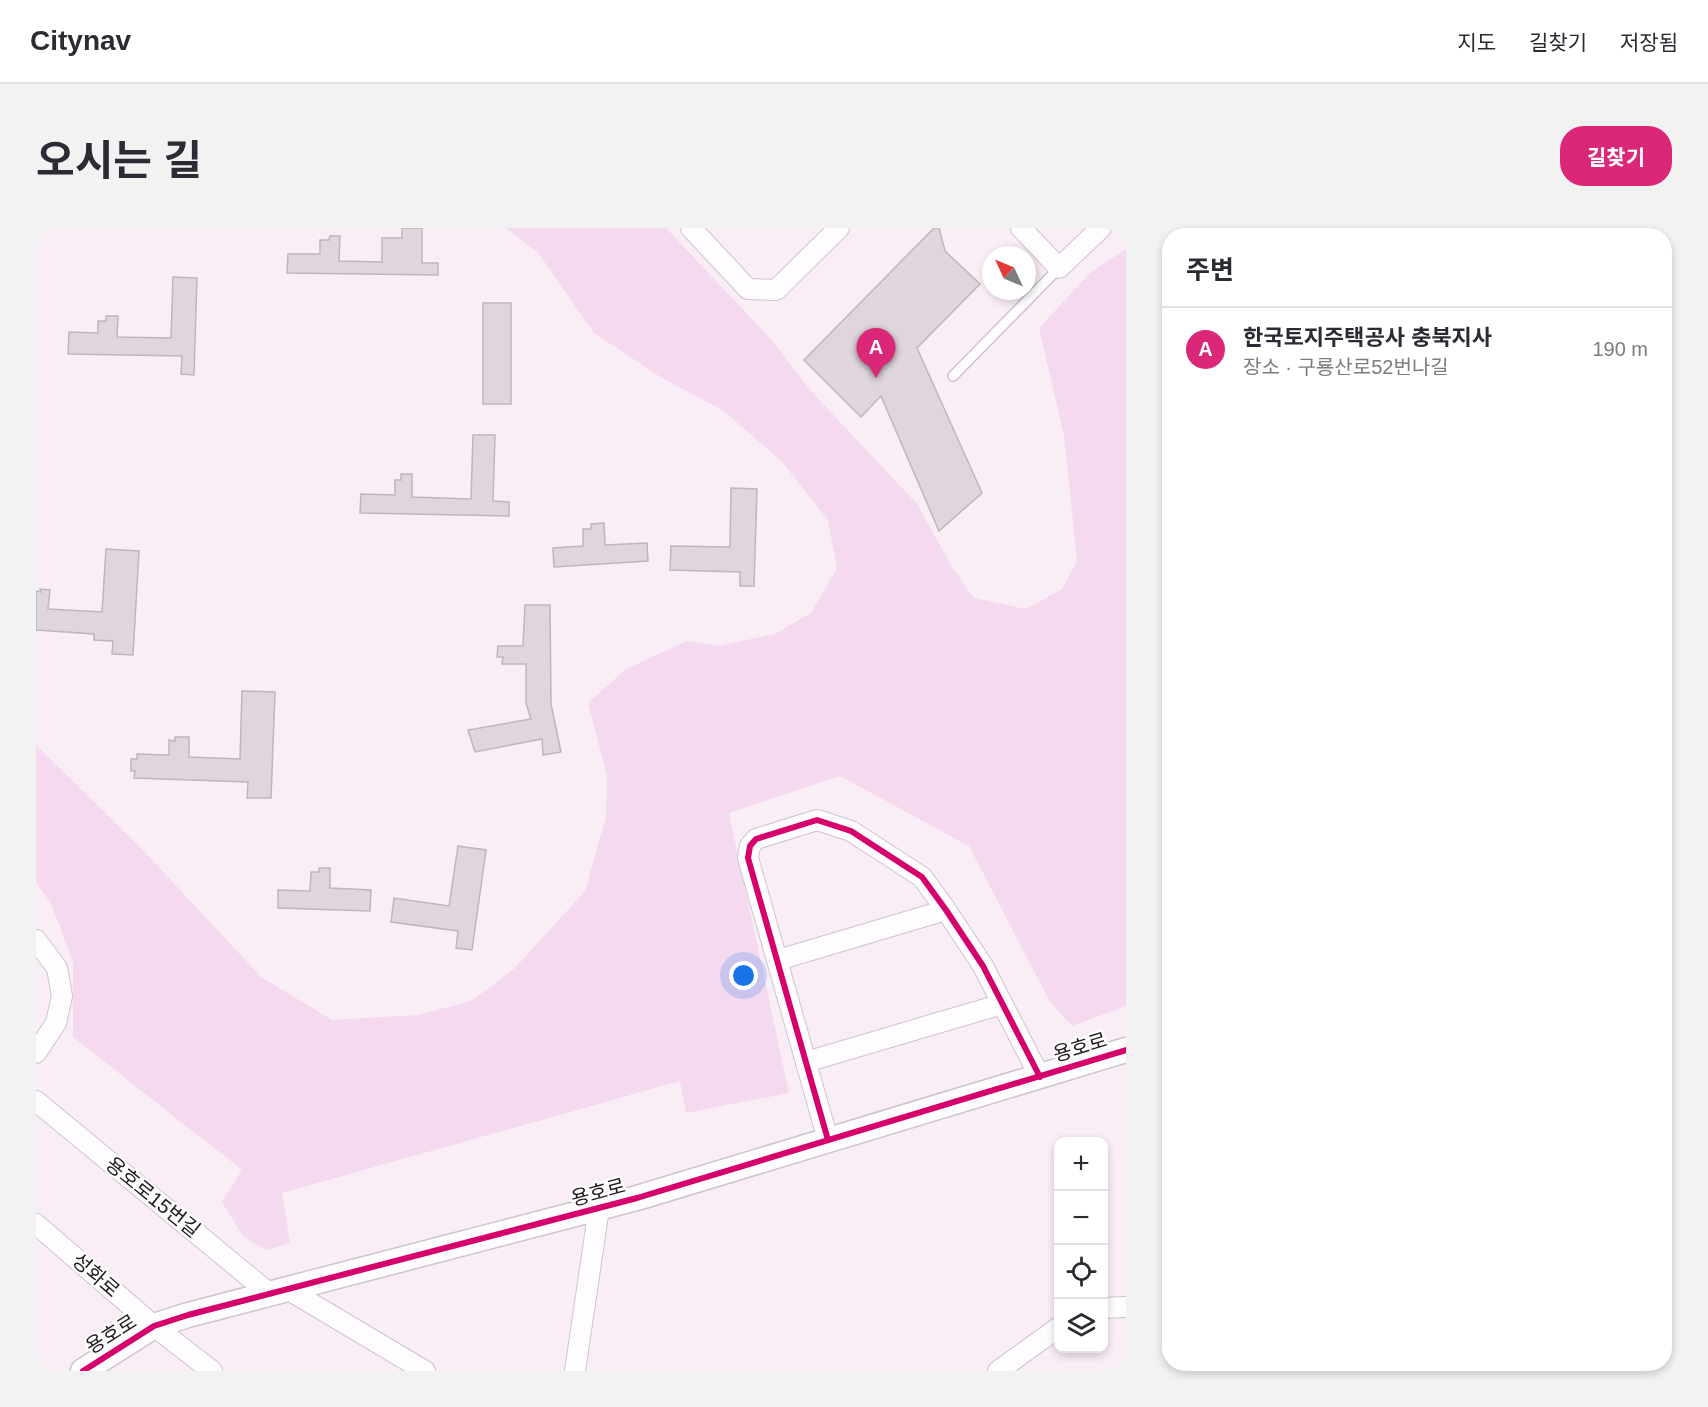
<!DOCTYPE html>
<html lang="ko">
<meta charset="utf-8">
<style>
body{margin:0;font-family:Helvetica,"Noto Sans KR",sans-serif;background:#f2f2f3;color:#2b2b33}
.controls{position:absolute;right:18px;bottom:18px;display:grid;overflow:hidden;border-radius:12px;box-shadow:0 3px 9px #0003}
.controls button{width:54px;height:54px;display:grid;place-items:center;padding:0;border:0;border-bottom:2px solid #e1e1e2;background:#fff;color:#2b2b33;font:30px sans-serif}
.compass{position:absolute;left:946px;top:18px;width:54px;height:54px;border-radius:50%;background:#fff;box-shadow:0 3px 9px #0003;rotate:314deg}
.you{position:absolute;left:708px;top:748px;width:21px;height:21px;margin:-15px;border:4px solid #fff;border-radius:50%;background:#1a73e8;box-shadow:0 0 0 9px #1a73e833}
.badge{display:grid;place-items:center;width:39px;height:39px;border-radius:50%;background:#db2777;color:#fff;font-size:20px;font-weight:700}
.pin{position:absolute;translate:-50% -50px;filter:drop-shadow(0 2px 3px #0008)}
.pin::after{content:'';position:absolute;top:32px;width:21px;height:18px;background:inherit;clip-path:polygon(0 0,100% 0,50% 100%)}
.list{margin:0;padding:0;list-style:none}
h2{display:flex;justify-content:space-between;align-items:center;height:78px;margin:0;padding:0 24px;font-size:26px}
h2 small{font-size:20px;font-weight:400;color:#7c7c81}
.list li{display:grid;grid-template-columns:39px 1fr auto;gap:18px;align-items:center;box-sizing:border-box;height:84px;padding:0 24px;border-top:2px solid #e1e1e2}
.list b{display:block;font-size:22px;white-space:nowrap}
.list p{margin:0;font-size:20px;white-space:nowrap;color:#7c7c81}
.list em{font-size:20px;font-style:normal;color:#7c7c81}
.icon{flex:none;width:33px;height:33px;fill:none;stroke:currentColor;stroke-width:2;stroke-linecap:round;stroke-linejoin:round}
.map{position:relative;flex:none;width:1090px;height:1143px;overflow:hidden;border-radius:24px}
header{display:flex;align-items:center;gap:36px;box-sizing:border-box;height:84px;padding:0 30px;background:#fff;border-bottom:2px solid #e1e1e2}
header strong{font-size:28px}
nav{display:flex;gap:33px;margin-inline-start:auto;font-size:21px}
.intro{display:flex;align-items:center;justify-content:space-between;box-sizing:border-box;height:144px;padding:0 36px}
h1{margin:0;font-size:42px}
.button{padding:15px 27px;border-radius:24px;background:#db2777;color:#fff;font-size:21px;font-weight:700}
main{display:flex;gap:36px;padding:0 36px}
aside{flex:1;background:#fff;border-radius:24px;box-shadow:0 3px 9px #0003}
.map>svg:first-child{display:block}
</style>
<header>
<strong>Citynav</strong>
<nav><a>지도</a><a>길찾기</a><a>저장됨</a></nav>
</header>
<div class="intro"><h1>오시는 길</h1><a class="button">길찾기</a></div>
<main>
<div class="map">
<svg width="1090" height="1143" viewBox="0 0 1090 1143">
<rect width="100%" height="100%" fill="#f9edf6"/>
<path fill="#f4d9ef" d="M470,0H630L733,109L775,163L881,276L916,339L938,370L990,381L1026,361L1041,333L1028,207L1003,100L1054,45L1090,21V778L1036,798L1014,774L933,618L804,548L693,585L753,865L650,885L644,853L246,965L254,1015L230,1022L207,1008L186,974L206,942L37,809V734L15,675L0,655V517L107,622L225,749L296,792L382,787L435,773L479,740L549,663L570,589L571,548L552,475L590,441L651,413L683,418L739,406L775,385L801,340L792,292L746,234L688,183L626,150L558,105L503,26Z"/>
<path fill="#dfd5dc" stroke="#bfb5bd" stroke-width="1.5" d="M366,0H386V35H402V47L251,45L252,26H284V12H293L294,8H304L303,33L346,34V10H366Z
M898,0H903L909,23L944,56L881,120L946,265L903,303L845,168L825,189L768,132Z
M137,49L161,50L158,147L145,146L146,128L32,126L33,104L62,105V93H70V88H82L81,109L135,110Z
M447,75H475V176H447Z
M437,207H459L457,273L473,274V288L324,285L325,266L359,267V252H365V246H376V269L435,271Z
M695,260L721,261L718,358H704V344L634,342L635,318L694,319Z
M568,295L569,317L611,315L612,333L518,339L517,320L547,318V301H555V296Z
M70,321L103,323L97,427L76,426L77,413L58,412V406L0,402V363L5,364L4,361L14,362L12,381L66,384Z
M489,377H514L515,476L525,524L507,527L506,511L439,524L432,502L495,491L490,475V436H466L467,429H461L462,418H487Z
M206,463L239,464L235,570H211L212,554L98,550L99,543H95V531H101V526L133,527V512L139,513V509H153V529L204,531Z
M422,618L450,622L436,722L420,720L422,703L355,694L358,670L413,678Z
M283,640H294V660L335,662L334,683L242,680V662L274,663L275,644H283Z"/>
<g fill="none" stroke-linecap="round" stroke-linejoin="round">
<g stroke="#cec5cc" stroke-width="12">
<path id="service" d="M917,148L1023,40"/>
</g>
<g stroke="#cec5cc" stroke-width="22">
<path id="minor" d="M655,0L712,61L740,62L803,0
M985,0L1023,40L1065,0
M0,712L21,740L26,768L20,795L0,825
M742,732L910,682
M770,834L966,776
M0,873L234,1066
M792,912L712,630L714,618L720,611L781,592L815,603L886,649L910,682L947,738L1004,849
M0,996L118,1098L176,1143
M251,1061L389,1143
M1068,1080L1090,1079
M539,1143L563,980
M962,1143L1023,1099"/>
</g>
<g stroke="#cec5cc" stroke-width="27">
<path id="tertiary" d="M47,1143L118,1098L152,1087L601,970L1090,822"/>
</g>
<use href="#service" stroke="#fefcfe" stroke-width="9"/>
<use href="#minor" stroke="#fefcfe" stroke-width="20"/>
<use href="#tertiary" stroke="#fefcfe" stroke-width="24"/>
<g stroke="#fdfdfd" stroke-width="10">
<path id="cycleway" d="M792,912L712,630L714,618L720,611L781,592L815,603L886,649L910,682L947,738L1004,849
M47,1143L118,1098L152,1087L601,970L1090,822"/>
</g>
<use href="#cycleway" stroke="#d6006c" stroke-width="6"/>
</g>
<g text-anchor="middle" stroke-width="5" stroke-linejoin="round" paint-order="stroke">
<g font-size="20" fill="#21191f" stroke="#fdfdfd">
<text transform="translate(1044 819) rotate(-17)" y="7">용호로</text>
<text transform="translate(562 964) rotate(-15)" y="7">용호로</text>
<text transform="translate(117 969) rotate(39)" y="7">용호로15번길</text>
<text transform="translate(60 1047) rotate(41)" y="7">성화로</text>
<text transform="translate(75 1106) rotate(-32)" y="7">용호로</text>
</g>
</g>
</svg>
<div class="controls">
<button>+</button>
<button>−</button>
<button><svg class="icon" aria-label="locate" viewBox="0 0 24 24"><circle cx="12" cy="12" r="6"/><path d="M12 2v4M12 18v4M2 12h4M18 12h4"/></svg></button>
<button><svg class="icon" aria-label="layers" viewBox="0 0 24 24"><path d="M12 4l9 5-9 5-9-5zM3 14l9 5 9-5"/></svg></button>
</div>
<svg class="compass" viewBox="-18 -18 36 36"><path d="M0-13l5 13h-10z" fill="#e53935"/><path d="M0 13l5-13h-10z" fill="#7c7c81"/></svg>
<div class="you"></div>
<div class="pin badge" style="left:840px;top:150px">A</div>
</div>
<aside>
<h2>주변<small></small></h2>
<ul class="list">
<li><span class="badge">A</span><div><b>한국토지주택공사 충북지사</b><p>장소 · 구룡산로52번나길</p></div><em>190 m</em></li>
</ul>
</aside>
</main>
